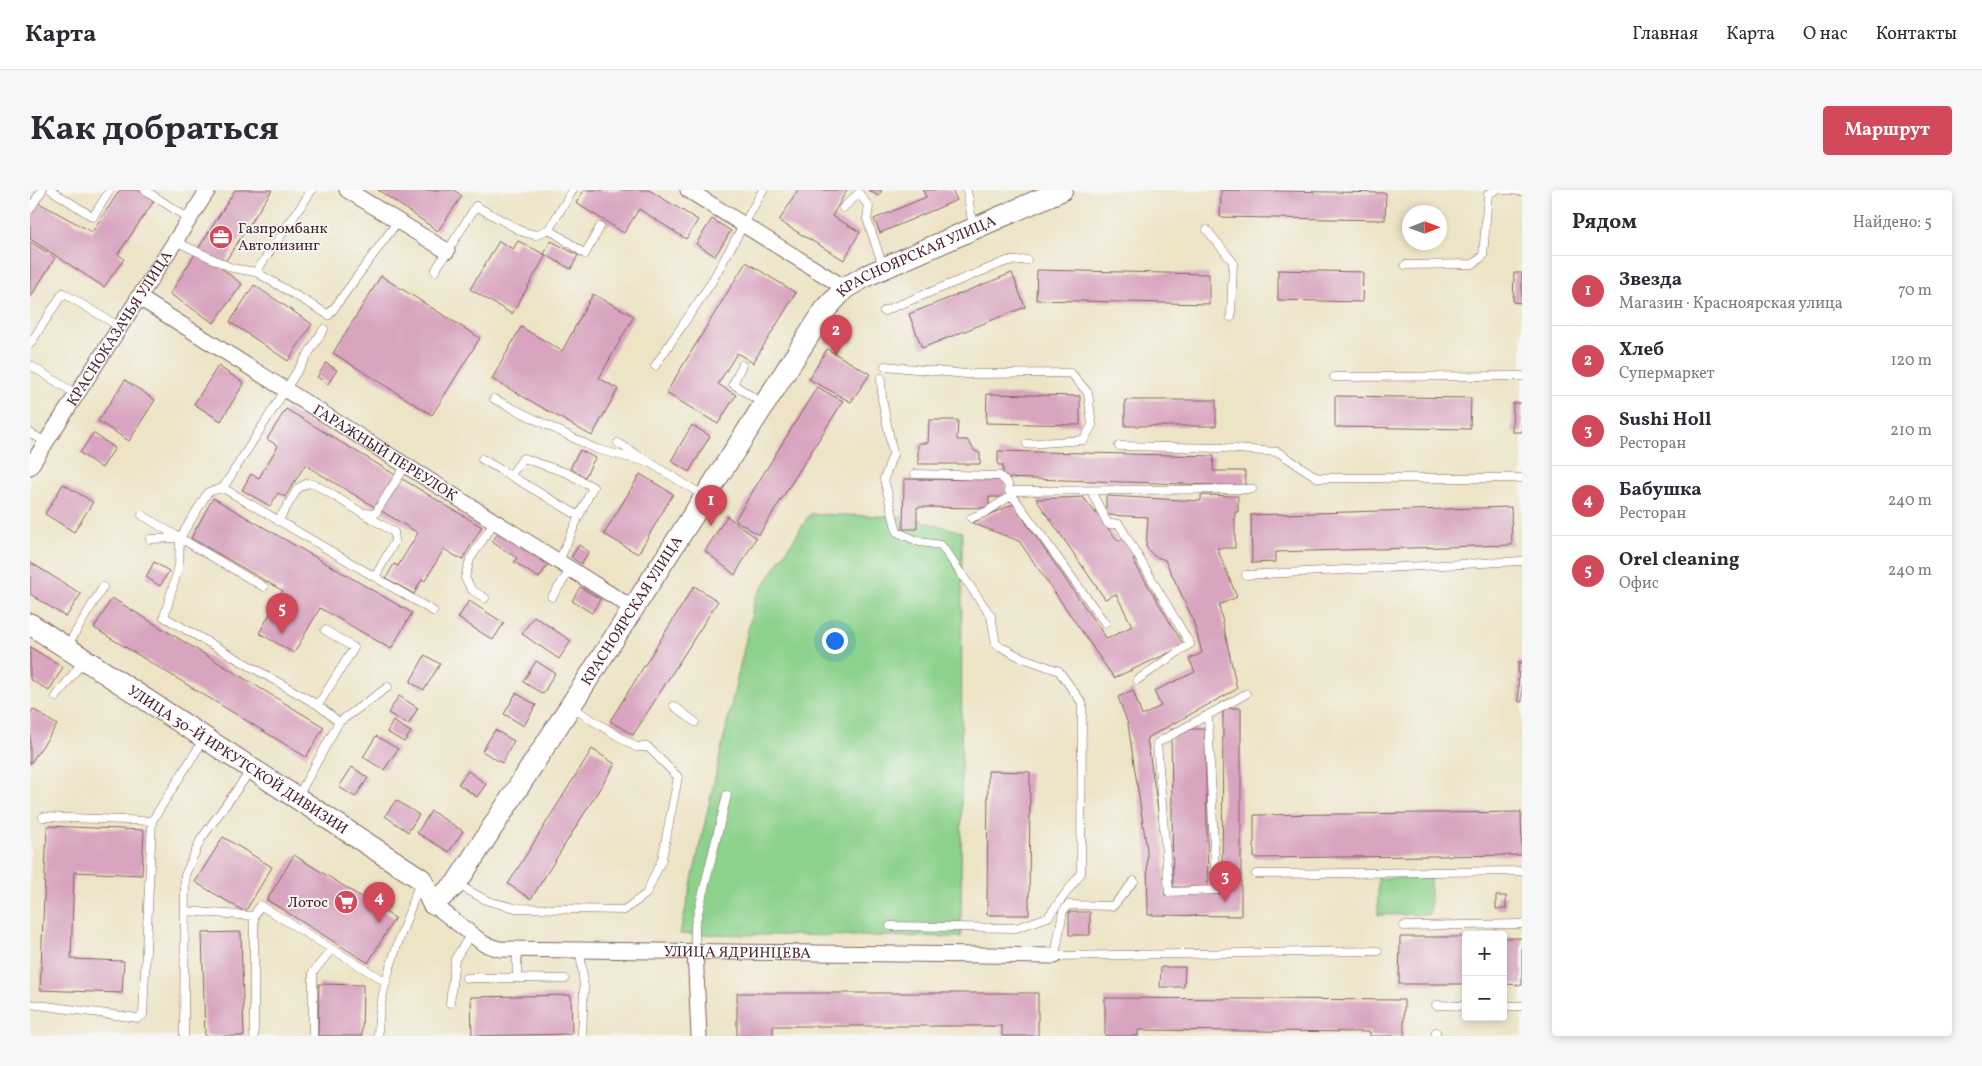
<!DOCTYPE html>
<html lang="ru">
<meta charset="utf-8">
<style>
body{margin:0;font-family:Vollkorn,serif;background:#f7f7f7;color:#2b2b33}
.controls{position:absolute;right:15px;bottom:15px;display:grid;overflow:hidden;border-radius:5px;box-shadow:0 2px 8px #0003}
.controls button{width:45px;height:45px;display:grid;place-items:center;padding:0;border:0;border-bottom:1px solid #e1e1e2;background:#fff;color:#2b2b33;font:25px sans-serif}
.compass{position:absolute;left:1372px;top:15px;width:45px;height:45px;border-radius:50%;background:#fff;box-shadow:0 2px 8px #0003;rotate:89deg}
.you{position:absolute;left:804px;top:450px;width:18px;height:18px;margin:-12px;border:4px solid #fff;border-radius:50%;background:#1a73e8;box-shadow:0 0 0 8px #1a73e833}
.badge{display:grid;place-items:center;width:32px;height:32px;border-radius:50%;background:#d1495b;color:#fff;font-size:16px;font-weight:700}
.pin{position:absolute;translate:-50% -41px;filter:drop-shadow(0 1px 2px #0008)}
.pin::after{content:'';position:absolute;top:26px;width:18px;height:15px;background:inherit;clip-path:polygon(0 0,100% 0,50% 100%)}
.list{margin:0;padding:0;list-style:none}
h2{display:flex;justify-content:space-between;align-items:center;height:65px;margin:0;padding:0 20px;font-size:21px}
h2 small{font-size:16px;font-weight:400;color:#7c7c81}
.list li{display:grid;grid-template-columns:32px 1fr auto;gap:15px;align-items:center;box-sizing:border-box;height:70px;padding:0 20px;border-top:1px solid #e1e1e2}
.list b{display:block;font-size:19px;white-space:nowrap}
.list p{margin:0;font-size:16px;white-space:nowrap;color:#7c7c81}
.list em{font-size:16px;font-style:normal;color:#7c7c81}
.map{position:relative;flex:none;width:1492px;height:846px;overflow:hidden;border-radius:5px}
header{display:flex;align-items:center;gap:30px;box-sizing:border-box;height:70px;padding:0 25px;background:#fff;border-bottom:1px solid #e1e1e2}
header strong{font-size:24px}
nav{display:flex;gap:28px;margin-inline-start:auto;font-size:18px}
.intro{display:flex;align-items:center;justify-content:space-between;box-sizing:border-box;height:120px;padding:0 30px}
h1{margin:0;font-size:35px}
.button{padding:12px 22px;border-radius:5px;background:#d1495b;color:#fff;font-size:18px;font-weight:700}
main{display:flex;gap:30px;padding:0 30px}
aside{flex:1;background:#fff;border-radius:5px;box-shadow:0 2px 8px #0003}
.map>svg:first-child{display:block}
</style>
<header>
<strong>Карта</strong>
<nav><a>Главная</a><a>Карта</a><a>О нас</a><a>Контакты</a></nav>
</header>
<div class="intro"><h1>Как добраться</h1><a class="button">Маршрут</a></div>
<main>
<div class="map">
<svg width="1492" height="846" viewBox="0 0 1492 846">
<rect width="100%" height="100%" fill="#f6f6f2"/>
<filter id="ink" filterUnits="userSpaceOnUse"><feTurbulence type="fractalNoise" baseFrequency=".02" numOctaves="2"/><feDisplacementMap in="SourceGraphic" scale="10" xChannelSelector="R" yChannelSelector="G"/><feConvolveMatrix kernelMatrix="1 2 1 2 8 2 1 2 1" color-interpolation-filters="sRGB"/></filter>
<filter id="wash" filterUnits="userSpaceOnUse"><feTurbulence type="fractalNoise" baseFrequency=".0096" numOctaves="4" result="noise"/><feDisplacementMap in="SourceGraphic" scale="20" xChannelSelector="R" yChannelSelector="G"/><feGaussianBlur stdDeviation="1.12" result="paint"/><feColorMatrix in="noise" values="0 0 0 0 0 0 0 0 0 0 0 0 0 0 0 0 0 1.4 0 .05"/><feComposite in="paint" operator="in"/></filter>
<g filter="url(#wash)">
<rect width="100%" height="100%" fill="#ede4c6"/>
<path fill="#8dd28c" stroke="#6c785c" d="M780,324L878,327L932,342L931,747L650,744L725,409Z
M1348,688H1400V724L1348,725Z"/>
<g id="blocks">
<path fill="#d8a4bf" d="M90,0H108L124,11L88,64L94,69L74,97L0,49V8L62,42Z
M205,0H242L191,78L212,94L184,133L140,104Z
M348,0H424L432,6L408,41Z
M554,0H619L668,30L656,49L609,19L594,43L546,13Z
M768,0H817L802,26L830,42L814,70L749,31Z
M838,0H852L848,6Z
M893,0H922L927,10L850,43L844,29L896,7Z
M1191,0L1356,3L1355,30L1190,27Z
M682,29L701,41L685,66L666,54Z
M469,51L483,59L488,51L514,64L515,67L482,124L440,99Z
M521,51L548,65L541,79L514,64Z
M0,52L25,68L0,108Z
M716,72L766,103L723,173L707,163L688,194L706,205L688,234L636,203Z
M1007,80L1179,84V114L1006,110Z
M1248,80L1333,82L1332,112L1248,110Z
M982,83L995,117L892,158L879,124Z
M1484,83H1492V113L1483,112Z
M351,86L450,148L402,225L303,163Z
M224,95L282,134L258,171L200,132Z
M563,104L604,126L569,188L588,199L562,246L462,189L491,137L532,161Z
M797,159L840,184L821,212L779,189Z
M296,173L307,180L298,194L287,187Z
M188,176L214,193L191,231L164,214Z
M95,190L125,210L99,251L68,231Z
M787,197L813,211L729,345L705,330Z
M957,204L1050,206V235L956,233Z
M1305,206L1441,208L1440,239L1305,237Z
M1095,210H1186V236H1095Z
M1483,213H1492V242H1482Z
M256,219L452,337L432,370L414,359L395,391L392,389L384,404L356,388L364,374L368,376L388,343L275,275L255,307L248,303L240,316L212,300L221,284L229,288L248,256L237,249Z
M899,230H928L927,250H937L945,261L950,263V274H888V253H898Z
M662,235L680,246L659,282L641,271Z
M63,243L85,258L72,278L50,263Z
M550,260L565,268L555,287L540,278Z
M968,261L1184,266L1183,281H1215V296L973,288V275H968Z
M610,284L643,304L608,364L574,344Z
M874,289L969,290L976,293L975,307H959V318L887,317V339H873Z
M33,294L63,312L44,342L15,324Z
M1171,305L1208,306V322H1205V358H1187L1207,407L1189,415L1207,499L1117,548L1134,659L1135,705L1192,704L1193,518H1211V726L1118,725L1117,660L1098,534L1088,507L1103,500L1112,526L1131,516L1124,501L1165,482L1159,469L1172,463L1162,427L1135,370L1124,366L1116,357L1118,327L1076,325V306L1171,311Z
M1053,307L1088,351L1094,348L1106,368L1103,370L1154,456L1084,488L989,351L942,333L983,314L1077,449L1102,436L1086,404L1075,409L1006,309Z
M183,308L382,423L361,459L290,418L264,463L229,443L253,401L161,348Z
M1481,317L1482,355L1246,362V372L1222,373L1221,325Z
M697,326L726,348L705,385L675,361Z
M472,337L521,370L509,388L484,372L487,368L462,352Z
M549,355L559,362L551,374L541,367Z
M0,372L51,404L36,427L0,404Z
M124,372L139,381L130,396L116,387Z
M664,396L688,411L603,545L580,531Z
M550,397L570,409L562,423L542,411Z
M82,408L294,537L276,567L64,438Z
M439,411L474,433L463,450L428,428Z
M504,426L541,451L529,469L492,444Z
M0,457L33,477L19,501L0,489Z
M395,465L410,474L394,500L380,492Z
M506,471L525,483L513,504L493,492Z
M1488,472H1492V512H1489Z
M486,503L506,515L494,536L474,524Z
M369,506L388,518L378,535L358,523Z
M3,519L27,535L0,574V524Z
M363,531L381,542L374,552L357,542Z
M1141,539H1175L1178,697H1143Z
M465,540L484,551L472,573L452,561Z
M346,546L368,559L354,580L333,567Z
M562,559L585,574L501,709L478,694Z
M322,577L338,588L325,607L309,597Z
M438,581L456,594L447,607L428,594Z
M958,581L1000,582L999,725H957Z
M366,610L389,625L378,642L355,626Z
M401,621L433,641L419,662L387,643Z
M1491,622L1492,665L1224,668V625Z
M17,636L114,640L112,685L44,682L41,769L94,771L92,803L10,800Z
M193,647L242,677L215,722L165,692Z
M264,665L365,728L338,773L237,710Z
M1466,706H1476V719H1466Z
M1039,722H1060V745H1039Z
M211,742L214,846H175L172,743Z
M1370,747H1436V794H1369Z
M1473,748H1492V795L1473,794Z
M1131,777H1155L1154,797H1130Z
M289,794L333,795L332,846H288Z
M707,803H1008V846H972V836H743V846H707Z
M541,805L542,844L442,846L441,807Z
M1075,808L1374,810V846H1340V842L1108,840V846H1075Z"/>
</g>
</g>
<g filter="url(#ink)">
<use href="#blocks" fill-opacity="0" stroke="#836461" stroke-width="1"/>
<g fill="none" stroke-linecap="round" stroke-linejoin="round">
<g stroke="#836461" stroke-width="9">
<path id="lane" d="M21,0L63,27L80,0
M115,0L159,29
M282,0L226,82L299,125L368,31
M543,0L519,39L555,64L570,37
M937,0L943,37
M1474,0L1492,1
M813,18L829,3L839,17L837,29L853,76
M0,19L12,0
M1177,40L1203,72L1201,127
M145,51L202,78L226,82
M1375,75L1443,74L1453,66L1458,4L1466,0
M405,81L446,16L493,42L506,45L519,39
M854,121L977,71L997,70
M0,154L33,103L90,137
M0,175L46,204
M712,175L703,194L732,213
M625,176L681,93L733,0
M855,176L936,184L1041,183L1058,203L1062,235L1054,250L997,254
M1304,187L1492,186
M851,188L852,209L863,264L854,289L867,342L890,352L911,355L961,426L966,454L988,466L1029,481L1052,513L1051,683L1018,727L986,738L860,736
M464,209L566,259L621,273
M0,243L16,252
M588,253L674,306
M1089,256L1192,258L1248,262L1288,288H1492
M452,269L549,326L529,371
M885,284L970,286L978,294L979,301
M481,285L493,268L537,283L563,297L549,326
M193,298L403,421
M1061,301L1078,334H1089L1160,454L1107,490
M335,323L345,324L376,275
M112,325L150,348
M941,328L956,322L982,305
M248,331L268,298L278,293L286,295L364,342L365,351L345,387
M150,348L149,376L134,427L288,515L309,532
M120,349L150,348
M1216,385L1492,371
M234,397L150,348L178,302L193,298L294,139
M522,407L541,379
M455,408L442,400L435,388L440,369L465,331
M1075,433L979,301L1222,299
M37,456L73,397
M26,507L53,471
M288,515L324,458L295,440
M644,516L665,532
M1178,525L1186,700L1139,702L1127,553L1216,504
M268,606L309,532L358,497
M13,627L122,631
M1226,684L1492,681
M1104,691L1083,716L1038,715L1033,721L1025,766L1348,761
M428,695L458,711L485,718L594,720L616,704L632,669L648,587L618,557H606L541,517
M155,721L224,726L230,715L356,792
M1374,736L1492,734
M550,760L554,797L552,846
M665,760V735L697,605
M487,761V788L535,789
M436,788H487
M420,813L425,769L441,744
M0,814L108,828L113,825L122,631L174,549
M1406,815L1436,816
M1473,816H1492
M1406,842V846
M154,846L155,685L171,649L221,580
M224,846V726
M283,846V782L302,759
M348,846C348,796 373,742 389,694"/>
</g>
<g stroke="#836461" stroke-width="17">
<g id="street">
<path d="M317,0L417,61"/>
<path d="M658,0L815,98"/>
<path id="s1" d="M108,107L604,419"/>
<path id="s2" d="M0,277L178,0"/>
<path id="s3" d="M403,714L454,754L469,759L1025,766"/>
<path d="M665,760L669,846"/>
</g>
</g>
<g stroke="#836461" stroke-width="23">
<g id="secondary">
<path id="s4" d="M0,434L391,689L403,714L426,694C549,503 671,311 795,120L815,98L838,85L1032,0"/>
</g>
</g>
<use href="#lane" stroke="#fff" stroke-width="8"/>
<use href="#street" stroke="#fff" stroke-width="15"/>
<use href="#secondary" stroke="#fff" stroke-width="21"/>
</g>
</g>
<defs>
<g id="office-disc" transform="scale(1.25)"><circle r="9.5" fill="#d1495b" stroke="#f6f6f2"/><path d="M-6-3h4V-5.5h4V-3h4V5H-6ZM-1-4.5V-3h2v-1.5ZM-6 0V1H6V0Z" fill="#fff"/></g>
<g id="supermarket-disc" transform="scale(1.25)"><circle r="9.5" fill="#d1495b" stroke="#f6f6f2"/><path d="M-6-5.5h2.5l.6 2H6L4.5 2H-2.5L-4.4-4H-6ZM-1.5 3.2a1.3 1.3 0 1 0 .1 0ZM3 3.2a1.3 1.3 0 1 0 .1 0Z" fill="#fff"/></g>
</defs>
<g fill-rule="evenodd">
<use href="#office-disc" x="191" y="47"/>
<use href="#supermarket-disc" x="316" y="712"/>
</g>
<g text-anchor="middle" stroke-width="4" stroke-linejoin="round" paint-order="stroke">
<g font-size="15" fill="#4a1f2b" stroke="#f6f6f2" text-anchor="start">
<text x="208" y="43">Газпромбанк<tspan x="208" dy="17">Автолизинг</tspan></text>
<text x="298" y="717" text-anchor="end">Лотос</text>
</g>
<g font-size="15" fill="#4a1f2b" stroke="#f6f6f2">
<text dy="5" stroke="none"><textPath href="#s4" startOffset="1315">КРАСНОЯРСКАЯ УЛИЦА</textPath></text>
<text dy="5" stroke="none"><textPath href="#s2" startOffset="165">КРАСНОКАЗАЧЬЯ УЛИЦА</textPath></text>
<text dy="5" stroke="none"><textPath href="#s1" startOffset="292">ГАРАЖНЫЙ ПЕРЕУЛОК</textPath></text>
<text dy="5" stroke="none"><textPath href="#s4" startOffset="850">КРАСНОЯРСКАЯ УЛИЦА</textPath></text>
<text dy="5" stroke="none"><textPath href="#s4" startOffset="248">УЛИЦА 30-Й ИРКУТСКОЙ ДИВИЗИИ</textPath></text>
<text dy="5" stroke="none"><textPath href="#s3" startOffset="319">УЛИЦА ЯДРИНЦЕВА</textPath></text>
</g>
</g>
</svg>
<div class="controls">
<button>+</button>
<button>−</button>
</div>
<svg class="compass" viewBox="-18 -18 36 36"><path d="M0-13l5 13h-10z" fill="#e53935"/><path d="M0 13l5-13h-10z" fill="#7c7c81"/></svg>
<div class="you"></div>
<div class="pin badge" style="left:681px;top:336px">1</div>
<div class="pin badge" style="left:806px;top:166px">2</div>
<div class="pin badge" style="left:1195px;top:712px">3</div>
<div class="pin badge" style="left:349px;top:733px">4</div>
<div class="pin badge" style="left:252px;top:444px">5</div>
</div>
<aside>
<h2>Рядом<small>Найдено: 5</small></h2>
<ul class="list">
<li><span class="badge">1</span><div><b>Звезда</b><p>Магазин · Красноярская улица</p></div><em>70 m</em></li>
<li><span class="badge">2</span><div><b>Хлеб</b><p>Супермаркет</p></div><em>120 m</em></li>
<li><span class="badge">3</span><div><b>Sushi Holl</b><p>Ресторан</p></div><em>210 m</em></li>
<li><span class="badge">4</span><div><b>Бабушка</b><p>Ресторан</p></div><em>240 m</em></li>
<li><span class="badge">5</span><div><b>Orel cleaning</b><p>Офис</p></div><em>240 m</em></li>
</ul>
</aside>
</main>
